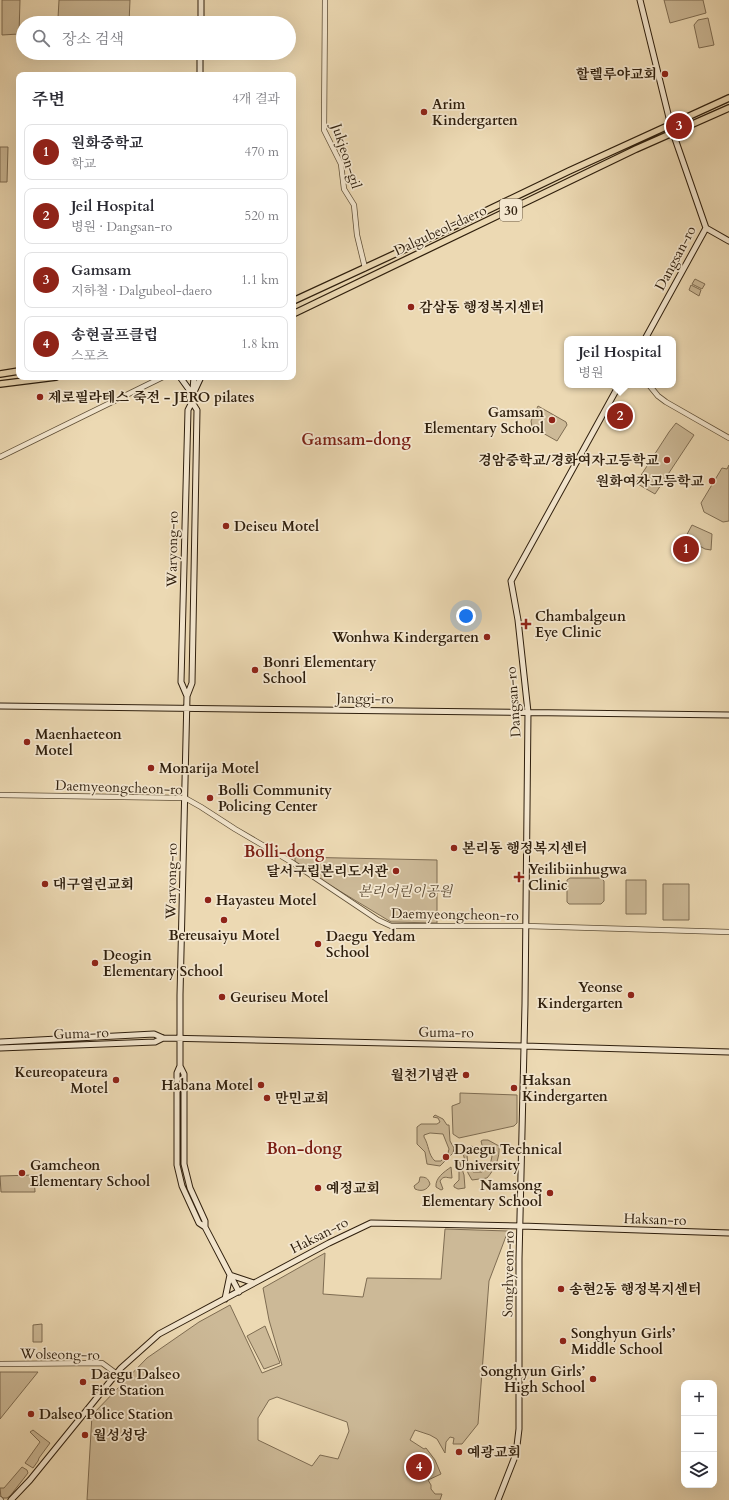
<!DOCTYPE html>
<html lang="ko">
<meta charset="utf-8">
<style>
body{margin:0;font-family:Cardo,"Noto Serif KR",serif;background:#f7f7f7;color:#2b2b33}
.controls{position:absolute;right:12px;bottom:12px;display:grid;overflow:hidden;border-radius:8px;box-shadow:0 4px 16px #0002}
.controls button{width:36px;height:36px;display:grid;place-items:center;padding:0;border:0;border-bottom:1px solid #e1e1e2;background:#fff;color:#2b2b33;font:20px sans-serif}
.you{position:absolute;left:466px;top:616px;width:14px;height:14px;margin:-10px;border:3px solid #fff;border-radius:50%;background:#1a73e8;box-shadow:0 0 0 6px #1a73e833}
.badge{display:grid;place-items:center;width:26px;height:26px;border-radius:50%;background:#8f2418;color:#fff;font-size:13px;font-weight:700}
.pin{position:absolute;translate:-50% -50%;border:2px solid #fff;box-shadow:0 1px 4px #0006}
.popup{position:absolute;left:564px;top:336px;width:112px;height:52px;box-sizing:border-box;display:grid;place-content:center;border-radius:8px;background:#fff;filter:drop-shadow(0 1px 3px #0005);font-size:13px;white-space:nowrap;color:#7c7c81}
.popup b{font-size:15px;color:#2b2b33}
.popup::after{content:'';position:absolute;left:50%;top:100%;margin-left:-8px;border:8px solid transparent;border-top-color:#fff}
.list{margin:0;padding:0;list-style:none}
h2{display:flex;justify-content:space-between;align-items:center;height:52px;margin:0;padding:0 16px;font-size:17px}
h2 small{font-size:13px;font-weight:400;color:#7c7c81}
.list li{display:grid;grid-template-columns:26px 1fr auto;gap:12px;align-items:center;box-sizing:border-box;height:56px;margin:0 8px 8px;padding:0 8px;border:1px solid #e1e1e2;border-radius:8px}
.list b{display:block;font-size:15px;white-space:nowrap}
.list p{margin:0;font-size:13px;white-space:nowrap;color:#7c7c81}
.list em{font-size:13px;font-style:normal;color:#7c7c81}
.icon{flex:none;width:22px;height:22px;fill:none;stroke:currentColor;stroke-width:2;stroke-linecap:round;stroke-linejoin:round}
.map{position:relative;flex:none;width:729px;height:1500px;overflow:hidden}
.search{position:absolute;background:#fff;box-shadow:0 4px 16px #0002;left:16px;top:16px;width:280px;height:44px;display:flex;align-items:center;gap:10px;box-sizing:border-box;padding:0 14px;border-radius:22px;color:#7c7c81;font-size:15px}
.panel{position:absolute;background:#fff;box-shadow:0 4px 16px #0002;left:16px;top:72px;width:280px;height:308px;border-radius:8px}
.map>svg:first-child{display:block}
</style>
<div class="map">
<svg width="729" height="1500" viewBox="0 0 729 1500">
<rect width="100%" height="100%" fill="#ecd9b3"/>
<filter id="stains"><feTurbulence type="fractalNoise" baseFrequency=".005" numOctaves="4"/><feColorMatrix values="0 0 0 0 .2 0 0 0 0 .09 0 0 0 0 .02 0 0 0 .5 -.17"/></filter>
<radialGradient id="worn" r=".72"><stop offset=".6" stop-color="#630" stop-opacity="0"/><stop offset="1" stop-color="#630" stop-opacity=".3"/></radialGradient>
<path fill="#ccb997" stroke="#7e6c52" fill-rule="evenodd" d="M2,0H20L19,34L2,35Z
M59,0H130L129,23H80V19L58,18Z
M664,0H703L706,13L670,23Z
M708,18L714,45L699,48L694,25L698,20Z
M0,147H8L7,182H0Z
M695,279L705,284L702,289L692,284Z
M691,285L701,290L699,296L689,290Z
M538,406L566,422L567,425L557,441L532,427L531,421Z
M676,423L694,435L655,494L636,483L669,432Z
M729,465V521L723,522L704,512L701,503L722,468L727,469Z
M692,525L712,534L711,550L705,549L685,538Z
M295,857L437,860V923L391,922L295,864Z
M570,878H601L604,881V901L601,904H569L567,902V880Z
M626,880H646V914H626Z
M663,884H689V920H663Z
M460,1093L517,1095V1123L514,1126L459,1138L453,1134L452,1106L460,1103Z
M435,1115L443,1119L447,1125H449L450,1141L454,1148L453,1153L440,1166L427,1164L425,1152L417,1144V1127L421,1124H437L440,1122L438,1118L433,1117ZM430,1133L443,1134L449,1149L448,1153L441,1161H435C428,1155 429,1145 424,1137V1135Z
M483,1140H488L499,1146C500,1158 495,1169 487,1178L472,1180L468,1173L463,1153L466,1149L472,1146L473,1148L467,1155L468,1166L473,1172H482L491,1161L492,1156L482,1145L481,1141Z
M459,1160L464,1175L465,1188L458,1189L454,1187V1185L459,1180V1171L456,1161Z
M451,1167L452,1178C446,1178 444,1175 440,1181L443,1189L441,1190L436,1187C435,1178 444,1172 451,1167Z
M34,1175L35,1192H1L0,1176Z
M420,1177C426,1177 428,1178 430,1184C427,1190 422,1192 415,1189L414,1186L419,1182Z
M445,1229L508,1231L489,1281L478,1424L462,1444H453L454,1438L450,1437L446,1442L445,1453L437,1439L430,1435L415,1430L410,1440L424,1449L426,1448L435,1460L441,1474L428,1480L431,1485V1489L435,1494H442L440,1500H87L92,1415L147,1358L199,1322L230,1305L262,1373L282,1365L269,1320L263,1288L325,1253L323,1294L363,1297L367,1278L441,1279ZM277,1397L347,1422L349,1431L338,1459L320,1455L312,1466L258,1440V1418L269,1400Z
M42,1324V1342H33V1325Z
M265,1326L280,1363L264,1369L247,1336Z
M0,1372H38L0,1419Z
M33,1430L50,1443L39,1458L38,1461L33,1468L25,1463L40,1442L30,1432Z
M22,1467L27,1470L28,1473L10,1496L7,1498H1L0,1488H4Z"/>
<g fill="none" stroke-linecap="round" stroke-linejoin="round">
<g stroke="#5e4e36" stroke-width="6">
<path id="tertiary" d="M325,0L324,130L341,164L344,189L354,205L357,235L365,268
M649,385L658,396L666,402L729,438
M0,457L163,377
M0,795L185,798L201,807L235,829L293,863L378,920L391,926H526L729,932
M0,1364L102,1363L117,1374
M0,1499L1,1500"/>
</g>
<g stroke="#2f1f0d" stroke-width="7">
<path id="secondary" d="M640,0L672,130L706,228L645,339
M201,23V0
M200,75V53
M706,228L729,241
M180,377L193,395
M194,377L192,402L197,410L192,683L187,696L180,995V1066L177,1073V1165L182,1186L199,1223L205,1227
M194,392L201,377
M187,696L181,682L188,410L192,402
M0,706L729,715
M0,1042L154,1034L163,1038L524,1046L729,1052
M0,1048L155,1042L163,1038
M180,1066L184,1074V1164L190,1188L205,1221V1227L239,1292
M225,1299L230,1275L254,1283
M11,1500L30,1480L121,1368L159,1334L329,1243L371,1223L521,1226L729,1233
M498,1500L516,1454L519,1429V1259L525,1004L528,712L518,620L511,581L619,385"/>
</g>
<g stroke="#2f1f0d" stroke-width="8">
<path id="primary" d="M293,301L440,233L569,171L729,98
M293,314L636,149L729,108
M0,374L19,371
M0,384L56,377"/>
</g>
<use href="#tertiary" stroke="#f3e6ce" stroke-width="4.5"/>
<use href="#secondary" stroke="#f3e6ce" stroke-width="5"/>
<use href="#primary" stroke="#ecd9b3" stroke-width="5.5"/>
</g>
<g fill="#8f2418" stroke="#f3e6ce" stroke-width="1.5">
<circle cx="665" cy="74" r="4"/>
<circle cx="424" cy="112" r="4"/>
<circle cx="411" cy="307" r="4"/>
<circle cx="40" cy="397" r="4"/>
<circle cx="552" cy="420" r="4"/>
<circle cx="667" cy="460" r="4"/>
<circle cx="712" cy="481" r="4"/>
<circle cx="226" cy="526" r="4"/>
<path d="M524 618h4v4h4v4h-4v4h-4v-4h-4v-4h4z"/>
<circle cx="487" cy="637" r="4"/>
<circle cx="255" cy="670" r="4"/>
<circle cx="27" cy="742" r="4"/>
<circle cx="151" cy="768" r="4"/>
<circle cx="210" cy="798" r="4"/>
<circle cx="454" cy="848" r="4"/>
<circle cx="396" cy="871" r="4"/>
<path d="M517 871h4v4h4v4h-4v4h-4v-4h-4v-4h4z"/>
<circle cx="45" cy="884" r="4"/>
<circle cx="208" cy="900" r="4"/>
<circle cx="224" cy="920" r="4"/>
<circle cx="318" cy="944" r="4"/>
<circle cx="95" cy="963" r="4"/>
<circle cx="631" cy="995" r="4"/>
<circle cx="222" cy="997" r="4"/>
<circle cx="466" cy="1075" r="4"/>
<circle cx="116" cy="1080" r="4"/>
<circle cx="261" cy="1085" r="4"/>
<circle cx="514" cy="1088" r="4"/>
<circle cx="267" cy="1098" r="4"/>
<circle cx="446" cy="1157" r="4"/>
<circle cx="22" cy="1173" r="4"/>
<circle cx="318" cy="1188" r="4"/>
<circle cx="550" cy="1193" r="4"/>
<circle cx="561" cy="1289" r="4"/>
<circle cx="563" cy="1341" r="4"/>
<circle cx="593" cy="1379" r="4"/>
<circle cx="83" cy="1382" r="4"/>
<circle cx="31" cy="1414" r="4"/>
<circle cx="85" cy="1435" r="4"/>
<circle cx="459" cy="1452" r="4"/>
</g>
<g text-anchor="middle" stroke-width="3.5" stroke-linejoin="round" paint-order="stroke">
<rect fill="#f3e6ce" stroke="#6a5b47" stroke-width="1" x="500" y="199" width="22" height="22" rx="3"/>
<g font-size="13" font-weight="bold" fill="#2f1f0d">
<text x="511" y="215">30</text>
</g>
<g font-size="14" font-weight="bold" fill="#2f1f0d" stroke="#f3e6ce" text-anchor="start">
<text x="657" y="79" text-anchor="end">할렐루야교회</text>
<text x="432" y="109">Arim<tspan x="432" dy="16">Kindergarten</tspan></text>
<text x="419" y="312">감삼동 행정복지센터</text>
<text x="48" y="402">제로필라테스 죽전 - JERO pilates</text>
<text x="544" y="417" text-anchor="end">Gamsam<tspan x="544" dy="16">Elementary School</tspan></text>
<text x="659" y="465" text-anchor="end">경암중학교/경화여자고등학교</text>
<text x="704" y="486" text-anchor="end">원화여자고등학교</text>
<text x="234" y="531">Deiseu Motel</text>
<text x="535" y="621">Chambalgeun<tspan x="535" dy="16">Eye Clinic</tspan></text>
<text x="479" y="642" text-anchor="end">Wonhwa Kindergarten</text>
<text x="263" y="667">Bonri Elementary<tspan x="263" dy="16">School</tspan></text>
<text x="35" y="739">Maenhaeteon<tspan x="35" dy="16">Motel</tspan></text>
<text x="159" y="773">Monarija Motel</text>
<text x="218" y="795">Bolli Community<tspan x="218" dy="16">Policing Center</tspan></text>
<text x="462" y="853">본리동 행정복지센터</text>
<text x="528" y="874">Yeilibiinhugwa<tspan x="528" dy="16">Clinic</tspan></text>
<text x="388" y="876" text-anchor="end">달서구립본리도서관</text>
<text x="53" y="889">대구열린교회</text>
<text x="216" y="905">Hayasteu Motel</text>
<text x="224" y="940" text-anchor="middle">Bereusaiyu Motel</text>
<text x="326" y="941">Daegu Yedam<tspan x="326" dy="16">School</tspan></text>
<text x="103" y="960">Deogin<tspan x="103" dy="16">Elementary School</tspan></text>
<text x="623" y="992" text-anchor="end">Yeonse<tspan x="623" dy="16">Kindergarten</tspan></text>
<text x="230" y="1002">Geuriseu Motel</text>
<text x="108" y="1077" text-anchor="end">Keureopateura<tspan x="108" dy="16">Motel</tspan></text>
<text x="458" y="1080" text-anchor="end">월천기념관</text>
<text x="522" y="1085">Haksan<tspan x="522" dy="16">Kindergarten</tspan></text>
<text x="253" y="1090" text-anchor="end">Habana Motel</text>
<text x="275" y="1103">만민교회</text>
<text x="454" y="1154">Daegu Technical<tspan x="454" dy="16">University</tspan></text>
<text x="30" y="1170">Gamcheon<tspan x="30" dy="16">Elementary School</tspan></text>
<text x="542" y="1190" text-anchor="end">Namsong<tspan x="542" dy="16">Elementary School</tspan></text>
<text x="326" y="1193">예정교회</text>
<text x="569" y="1294">송현2동 행정복지센터</text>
<text x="571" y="1338">Songhyun Girls’<tspan x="571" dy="16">Middle School</tspan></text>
<text x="585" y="1376" text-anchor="end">Songhyun Girls’<tspan x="585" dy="16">High School</tspan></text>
<text x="91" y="1379">Daegu Dalseo<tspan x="91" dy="16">Fire Station</tspan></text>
<text x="39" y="1419">Dalseo Police Station</text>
<text x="93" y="1440">월성성당</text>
<text x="467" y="1457">예광교회</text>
</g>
<g font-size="14" fill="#2f1f0d" stroke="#f3e6ce">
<text transform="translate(347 156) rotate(72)" y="5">Jukjeon-gil</text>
<text transform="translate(440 230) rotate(-25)" y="5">Dalgubeol-daero</text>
<text transform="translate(675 258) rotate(-62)" y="5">Dangsan-ro</text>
<text transform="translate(172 549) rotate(-89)" y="5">Waryong-ro</text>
<text transform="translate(365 698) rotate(1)" y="5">Janggi-ro</text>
<text transform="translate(513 702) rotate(-94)" y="5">Dangsan-ro</text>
<text transform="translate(119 787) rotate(2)" y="5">Daemyeongcheon-ro</text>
<text transform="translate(171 881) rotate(-89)" y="5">Waryong-ro</text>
<text transform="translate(455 914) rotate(1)" y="5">Daemyeongcheon-ro</text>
<text transform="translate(446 1032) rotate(1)" y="5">Guma-ro</text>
<text transform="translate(81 1033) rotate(-2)" y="5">Guma-ro</text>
<text transform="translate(655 1219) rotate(2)" y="5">Haksan-ro</text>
<text transform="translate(319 1235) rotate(-27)" y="5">Haksan-ro</text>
<text transform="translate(508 1274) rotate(-89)" y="5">Songhyeon-ro</text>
<text transform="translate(60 1354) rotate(1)" y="5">Wolseong-ro</text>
</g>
<g font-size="14" font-style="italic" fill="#5e4d36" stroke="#f3e6ce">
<text x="405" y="896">본리어린이공원</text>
</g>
<g font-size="16" font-weight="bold" fill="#7a1f14" stroke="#f3e6ce">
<text x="356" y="445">Gamsam-dong</text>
<text x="284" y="857">Bolli-dong</text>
<text x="304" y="1154">Bon-dong</text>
</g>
</g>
<rect width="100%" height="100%" filter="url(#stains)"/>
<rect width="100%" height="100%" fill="url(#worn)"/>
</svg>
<div class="controls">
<button>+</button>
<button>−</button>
<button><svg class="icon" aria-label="layers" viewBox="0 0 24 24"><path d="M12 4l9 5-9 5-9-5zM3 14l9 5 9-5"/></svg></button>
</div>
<div class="you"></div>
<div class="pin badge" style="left:686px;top:549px">1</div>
<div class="pin badge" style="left:620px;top:416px">2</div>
<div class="popup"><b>Jeil Hospital</b>병원</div>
<div class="pin badge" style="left:679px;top:126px">3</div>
<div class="pin badge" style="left:419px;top:1467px">4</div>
<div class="search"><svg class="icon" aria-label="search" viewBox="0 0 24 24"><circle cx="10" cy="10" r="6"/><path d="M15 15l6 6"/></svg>장소 검색</div>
<section class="panel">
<h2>주변<small>4개 결과</small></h2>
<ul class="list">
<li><span class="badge">1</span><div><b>원화중학교</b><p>학교</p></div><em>470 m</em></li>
<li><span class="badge">2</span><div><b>Jeil Hospital</b><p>병원 · Dangsan-ro</p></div><em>520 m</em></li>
<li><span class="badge">3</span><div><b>Gamsam</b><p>지하철 · Dalgubeol-daero</p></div><em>1.1 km</em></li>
<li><span class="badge">4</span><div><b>송현골프클럽</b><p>스포츠</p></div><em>1.8 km</em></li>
</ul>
</section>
</div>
